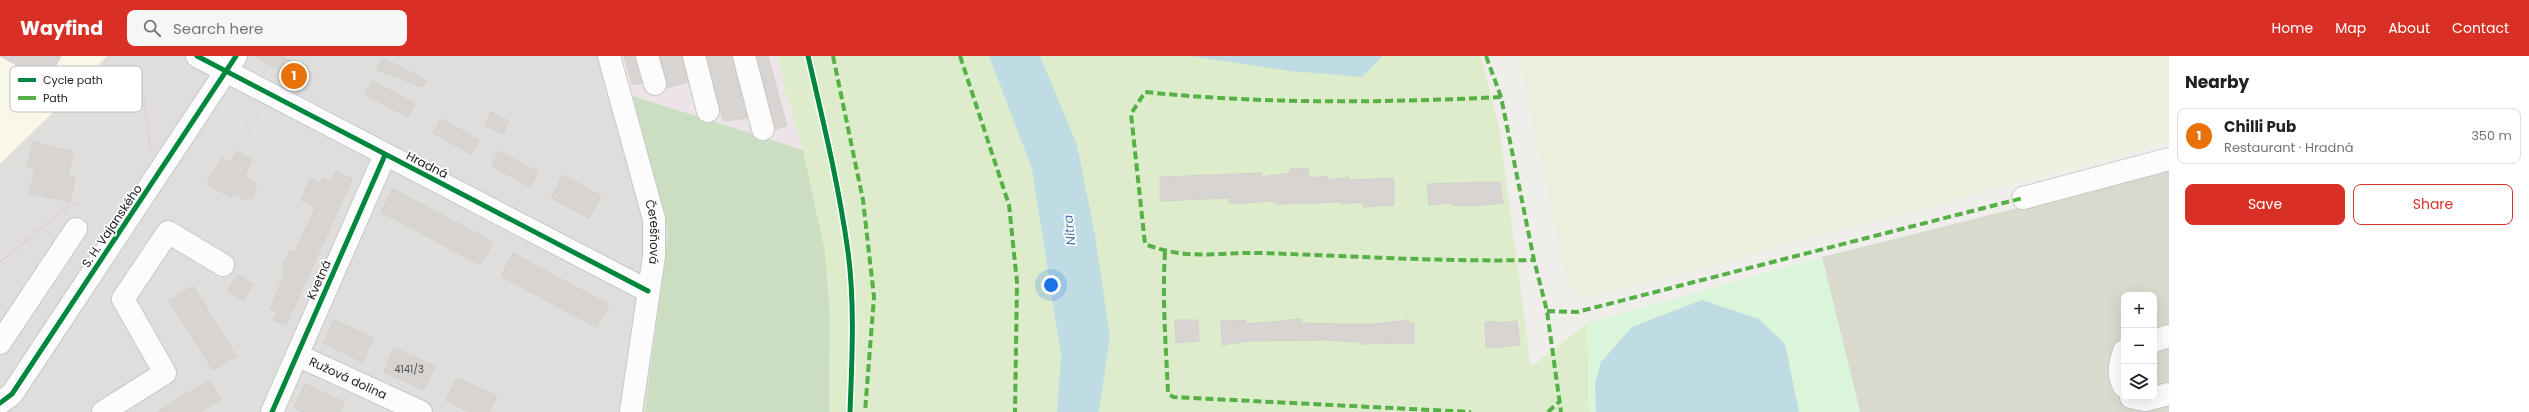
<!DOCTYPE html>
<meta charset="utf-8">
<style>
body{margin:0;font-family:Poppins,sans-serif;background:#f6f6f6;color:#202124}
.controls{position:absolute;right:12px;bottom:12px;display:grid;overflow:hidden;border-radius:8px;box-shadow:0 4px 16px #0002}
.controls button{width:36px;height:36px;display:grid;place-items:center;padding:0;border:0;border-bottom:1px solid #e0e0e0;background:#fff;color:#202124;font:20px sans-serif}
.you{position:absolute;left:1051px;top:229px;width:14px;height:14px;margin:-10px;border:3px solid #fff;border-radius:50%;background:#1a73e8;box-shadow:0 0 0 6px #1a73e833}
.badge{display:grid;place-items:center;width:26px;height:26px;border-radius:50%;background:#d93025;color:#fff;font-size:13px;font-weight:700}
.pin{position:absolute;translate:-50% -50%;border:2px solid #fff;box-shadow:0 1px 4px #0006}
.list{margin:0;padding:0;list-style:none}
h2{display:flex;justify-content:space-between;align-items:center;height:52px;margin:0;padding:0 16px;font-size:17px}
h2 small{font-size:13px;font-weight:400;color:#757577}
.list li{display:grid;grid-template-columns:26px 1fr auto;gap:12px;align-items:center;box-sizing:border-box;height:56px;margin:0 8px 8px;padding:0 8px;border:1px solid #e0e0e0;border-radius:8px}
.list b{display:block;font-size:15px;white-space:nowrap}
.list p{margin:0;font-size:13px;white-space:nowrap;color:#757577}
.list em{font-size:13px;font-style:normal;color:#757577}
.actions{display:flex;gap:8px;padding:12px 16px}
.actions a{flex:1;padding:9px 0;border:1px solid #d93025;border-radius:8px;text-align:center;font-size:14px;color:#d93025}
.actions .main{background:#d93025;color:#fff}
.icon{flex:none;width:22px;height:22px;fill:none;stroke:currentColor;stroke-width:2;stroke-linecap:round;stroke-linejoin:round}
.map{position:relative;flex:none;width:2169px;height:356px;overflow:hidden}
header{display:flex;align-items:center;gap:24px;box-sizing:border-box;height:56px;padding:0 20px;background:#d93025;color:#fff}
header strong{font-size:19px}
nav{display:flex;gap:22px;margin-inline-start:auto;font-size:14px}
.search{width:280px;height:36px;background:#f6f6f6;display:flex;align-items:center;gap:10px;box-sizing:border-box;padding:0 14px;border-radius:8px;color:#757577;font-size:15px}
main{display:flex}
aside{flex:1;background:#fff}
.map>svg:first-child{display:block}
</style>
<header>
<strong>Wayfind</strong>
<div class="search"><svg class="icon" aria-label="search" viewBox="0 0 24 24"><circle cx="10" cy="10" r="6"/><path d="M15 15l6 6"/></svg>Search here</div>
<nav><a>Home</a><a>Map</a><a>About</a><a>Contact</a></nav>
</header>
<main>
<div class="map">
<svg width="2169" height="356" viewBox="0 0 2169 356">
<rect width="100%" height="100%" fill="#f0eeeb"/>
<path fill="#dfdedc" d="M0,0H621L668,177L645,356H0Z"/>
<path fill="#ede4e9" d="M621,0H778L785,34L803,94L633,40Z"/>
<path fill="#f8f7e8" d="M0,0H107L77,33L0,108Z"/>
<path fill="#d9d9cd" fill-rule="evenodd" d="M2169,114V356H1860L1822,201ZM2124,239H2154V341H2124Z"/>
<path fill="#efefdf" d="M1518,0H2169V86L1579,245L1567,226Z"/>
<path fill="#ddeccb" d="M778,0H989L1032,113L1061,299L1057,356H829L830,260L825,196L803,94L785,34Z
M1040,0H1481L1499,71L1531,311L1587,267L1589,356H1099L1110,281Z"/>
<path fill="#cbdec1" d="M633,40L803,94L825,196L830,260L829,356H645L668,177Z"/>
<path fill="#daf5da" d="M1822,201L1860,356H1589L1587,267Z"/>
<path fill="#e0dfde" d="M234,38L256,49L238,77L213,64L226,41Z
M265,52L307,77L289,109L247,84Z"/>
<path fill="#bfdbe3" d="M989,0H1040L1077,89L1095,179L1110,281L1099,356H1057L1061,299L1032,113Z
M1190,0H1383L1362,21L1291,15Z
M1702,244L1759,263L1785,288L1799,356H1596L1595,328L1601,306L1632,271Z"/>
<path fill="#d7d4d2" stroke="#d3d0cc" d="M0,0H61L42,36L22,24L27,15Z
M254,0H281L300,10L294,22Z
M624,0H635L642,27L632,29Z
M660,0H682L688,26L667,32V25Z
M707,0H732L747,62L723,65Z
M757,0H768L787,70L775,73Z
M383,2L426,24L423,31L377,14Z
M372,25L415,48L408,61L365,38Z
M491,56L509,65L503,78L485,69Z
M441,63L479,84L471,98L433,77Z
M33,86L73,96L68,120L75,121L70,146L29,137L35,113L27,111Z
M237,95L252,104L244,121L255,127L253,131L257,133L251,143L247,141L245,144L234,138L231,142L207,127L222,102L230,107Z
M499,95L538,116L530,131L492,110Z
M1308,112L1309,122L1328,120V124L1349,121V124L1394,122V149L1363,151V146L1342,148V146L1276,148L1275,145L1229,148V142L1160,145V121L1261,117V121L1290,117V113Z
M336,115L352,123L286,269L273,264L277,256L270,253L285,218L282,216L285,210L283,209L290,194L295,196L316,151L301,144L311,122L320,127L323,122L331,125Z
M563,119L601,140L589,162L551,142Z
M1488,126L1500,127L1503,147L1474,150L1451,149V147L1429,149L1427,128Z
M393,133L493,186L481,209L381,156Z
M513,197L609,249L596,271L501,220Z
M238,219L253,228L243,244L228,235Z
M193,230L236,300L213,314L169,245Z
M1301,263V267L1339,268H1376L1408,264V267H1414V287L1360,288L1359,286L1328,284L1248,285L1222,289L1221,265L1246,264V268Z
M334,264L373,282L363,306L323,287Z
M1175,264H1198L1199,285L1176,287Z
M1497,265V267L1517,265L1520,289L1486,292L1485,266Z
M394,292L435,310L424,334L384,316Z
M457,322L497,340L489,356H471L446,345Z
M209,324L221,343L200,356H157Z
M305,328L344,346L340,356H304L294,351Z"/>
<g fill="none" stroke-linecap="round" stroke-linejoin="round">
<g stroke="#c9c8c7" stroke-width="24">
<g id="minor">
<path d="M197,0L648,235"/>
<path id="s1" d="M609,0L654,163V200L631,356"/>
<path d="M647,0L655,28"/>
<path d="M694,0L708,55"/>
<path d="M744,0L763,73"/>
<path d="M2023,142L2169,103"/>
<path d="M2154,285L2169,280"/>
<path d="M0,287L76,173"/>
<path d="M2124,295C2120,307 2117,319 2124,330"/>
<path id="s2" d="M297,299L421,356"/>
<path d="M2131,341L2145,344L2169,338"/>
<path d="M0,347L12,338L236,0"/>
<path d="M103,356L165,317L123,243L168,176L223,209"/>
<path d="M272,356L385,99"/>
</g>
</g>
<path stroke="#dccecd" stroke-width="2.5" stroke-dasharray="2 2" stroke-linecap="butt" d="M134,9L143,37L151,96
M0,206L66,152L78,146"/>
<use href="#minor" stroke="#fdfcfc" stroke-width="22"/>
<path stroke="#55b145" stroke-width="4" stroke-dasharray="8 4" stroke-linecap="butt" d="M833,0L863,144L874,241L865,356
M960,0L1009,149L1017,226L1015,356
M1486,0L1501,41L1534,204L1547,255L1561,356
M1501,41C1382,47 1263,48 1145,36L1131,58L1145,188C1188,205 1218,196 1261,197C1352,200 1443,206 1534,204
M1165,196C1162,243 1166,290 1168,337L1173,341L1471,356
M1547,255L1577,256L2023,142
M1548,356L1560,345"/>
<g stroke="#fff" stroke-width="8">
<path id="cycleway" d="M197,0L648,235
M808,0C823,65 839,130 848,196C855,248 852,303 850,356
M0,347L12,338L236,0
M272,356L385,99"/>
</g>
<use href="#cycleway" stroke="#00873e" stroke-width="5"/>
</g>
<g text-anchor="middle" stroke-width="3.5" stroke-linejoin="round" paint-order="stroke">
<g font-size="10" fill="#4f4e4e">
<text x="409" y="317">4141/3</text>
</g>
<g font-size="12" fill="#222" stroke="#fff">
<text transform="translate(427 109) rotate(27)" y="4">Hradná</text>
<text transform="translate(112 170) rotate(-56)" y="4">S. H. Vajanského</text>
<text dy="4" stroke="none"><textPath href="#s1" startOffset="182">Čerešňová</textPath></text>
<text transform="translate(319 224) rotate(-66)" y="4">Kvetná</text>
<text dy="4" stroke="none"><textPath href="#s2" startOffset="56">Ružová dolina</textPath></text>
</g>
<g font-size="13" font-style="italic" fill="#4a7aab" stroke="#fff">
<text transform="translate(1069 174) rotate(-97)" y="5">Nitra</text>
</g>
</g>
<rect x="10" y="10" width="132" height="46" rx="6" fill="#fff" stroke="#bdbdbd" stroke-width="1"/>
<rect x="18" y="22" width="18" height="4" fill="#00873e"/>
<rect x="18" y="40" width="18" height="4" fill="#55b145"/>
<g font-size="11" fill="#222">
<text x="43" y="28">Cycle path</text>
<text x="43" y="46">Path</text>
</g>
</svg>
<div class="controls">
<button>+</button>
<button>−</button>
<button><svg class="icon" aria-label="layers" viewBox="0 0 24 24"><path d="M12 4l9 5-9 5-9-5zM3 14l9 5 9-5"/></svg></button>
</div>
<div class="you"></div>
<div class="pin badge" style="left:294px;top:20px;background:#e8710a">1</div>
</div>
<aside>
<h2>Nearby<small></small></h2>
<ul class="list">
<li><span class="badge" style="background:#e8710a">1</span><div><b>Chilli Pub</b><p>Restaurant · Hradná</p></div><em>350 m</em></li>
</ul>
<div class="actions"><a class="main">Save</a><a>Share</a></div>
</aside>
</main>
